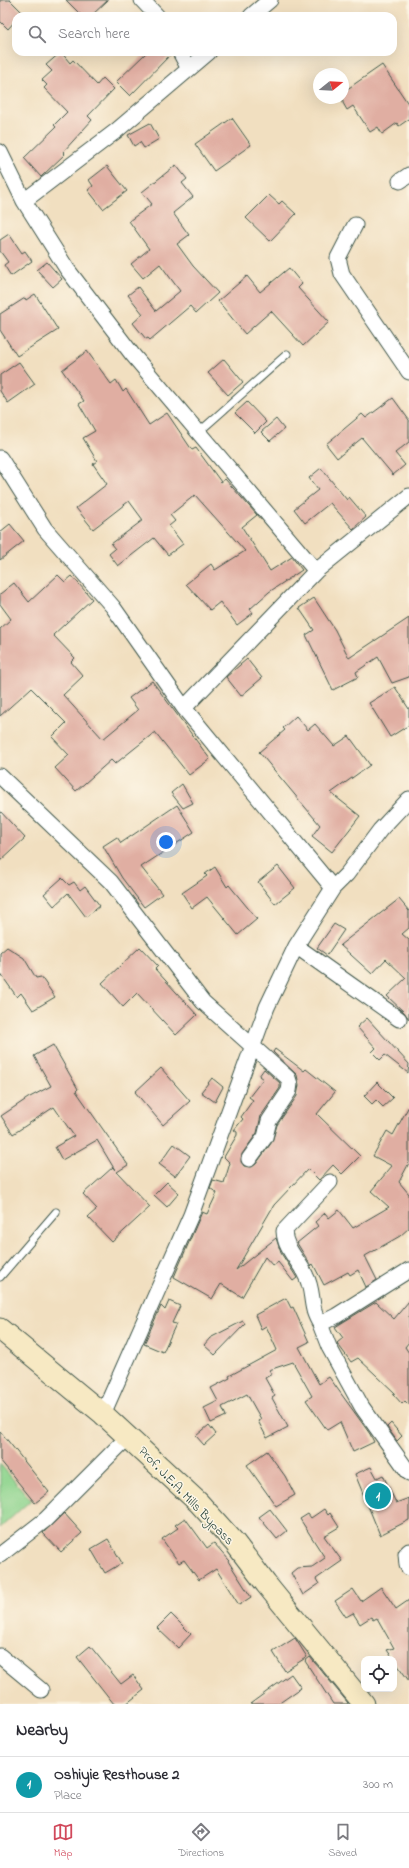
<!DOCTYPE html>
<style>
body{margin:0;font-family:"Indie Flower",sans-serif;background:#f2f2f3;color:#2b2b33}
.controls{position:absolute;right:12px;bottom:12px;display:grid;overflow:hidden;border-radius:8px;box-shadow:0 4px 16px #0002}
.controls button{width:36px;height:36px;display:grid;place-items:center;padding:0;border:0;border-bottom:1px solid #e1e1e2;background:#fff;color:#2b2b33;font:20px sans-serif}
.compass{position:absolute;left:313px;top:68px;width:36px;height:36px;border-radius:50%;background:#fff;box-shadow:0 4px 16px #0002;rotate:72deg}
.you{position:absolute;left:166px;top:842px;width:14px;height:14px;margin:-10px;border:3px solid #fff;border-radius:50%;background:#1a73e8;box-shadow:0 0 0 6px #1a73e833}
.badge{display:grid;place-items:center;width:26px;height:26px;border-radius:50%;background:#d1495b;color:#fff;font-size:13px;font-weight:700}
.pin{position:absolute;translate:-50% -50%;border:2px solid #fff;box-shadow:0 1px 4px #0006}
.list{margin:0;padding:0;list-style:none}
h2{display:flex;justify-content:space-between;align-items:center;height:52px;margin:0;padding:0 16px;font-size:17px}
h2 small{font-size:13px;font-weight:400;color:#7c7c81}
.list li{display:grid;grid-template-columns:26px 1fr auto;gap:12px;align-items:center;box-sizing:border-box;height:56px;padding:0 16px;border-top:1px solid #e1e1e2}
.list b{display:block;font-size:15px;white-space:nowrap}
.list p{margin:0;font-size:13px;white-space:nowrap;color:#7c7c81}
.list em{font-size:13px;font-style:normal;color:#7c7c81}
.icon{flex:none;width:22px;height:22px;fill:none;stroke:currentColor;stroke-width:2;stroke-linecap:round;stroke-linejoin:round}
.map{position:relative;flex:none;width:409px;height:1704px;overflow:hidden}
.search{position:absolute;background:#fff;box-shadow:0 4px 16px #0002;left:12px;right:12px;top:12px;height:44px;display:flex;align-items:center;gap:10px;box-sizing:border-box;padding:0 14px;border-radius:12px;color:#7c7c81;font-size:15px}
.sheet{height:108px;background:#fff}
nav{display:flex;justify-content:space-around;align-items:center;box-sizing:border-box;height:56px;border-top:1px solid #e1e1e2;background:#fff;font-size:11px;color:#7c7c81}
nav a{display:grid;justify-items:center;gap:2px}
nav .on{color:#d1495b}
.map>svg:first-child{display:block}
</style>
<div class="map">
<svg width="409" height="1704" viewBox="0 0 409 1704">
<rect width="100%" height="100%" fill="#fcf5e5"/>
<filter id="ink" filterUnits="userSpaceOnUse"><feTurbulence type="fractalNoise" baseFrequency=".025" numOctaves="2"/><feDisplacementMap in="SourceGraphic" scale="8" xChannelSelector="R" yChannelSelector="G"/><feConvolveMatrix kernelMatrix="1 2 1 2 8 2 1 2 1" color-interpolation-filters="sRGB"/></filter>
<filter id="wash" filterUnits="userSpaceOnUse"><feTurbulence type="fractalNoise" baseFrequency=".012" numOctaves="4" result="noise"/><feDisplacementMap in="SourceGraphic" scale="16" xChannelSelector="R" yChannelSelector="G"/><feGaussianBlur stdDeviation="0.9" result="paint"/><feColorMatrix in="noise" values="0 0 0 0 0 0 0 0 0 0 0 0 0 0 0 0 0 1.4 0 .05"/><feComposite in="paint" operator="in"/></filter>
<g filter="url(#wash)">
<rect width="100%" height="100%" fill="#f1dfc0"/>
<path fill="#8ed48e" stroke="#568861" d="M0,1464L31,1500L0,1528Z"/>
<g id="blocks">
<path fill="#e0aea2" d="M0,0H10L23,13L20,16H16V20L8,29L0,21Z
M66,0H108L91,16H82Z
M61,52L70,63L73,60L97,85L103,78L114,89L88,116L92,120L63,152L65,154L41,177L24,158L56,127L54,125L67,112L44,88L47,85L42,80L52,71L46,65Z
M147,52H171V54L130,96L116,82Z
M382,65L409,105V119L399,126L397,123L382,134L378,127L370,132L353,106L347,110L343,103V92Z
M232,118L251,145L214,171L195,144Z
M150,123L159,139L144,148L140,142L134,146L128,135Z
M176,165L187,179L182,183L193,197L173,213L189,235L177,244L193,266L218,293L196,313L190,306L150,340L148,338L146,339L133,323L143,314L128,295L138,287L156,311L180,291L160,264L143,278L131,264L149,249L129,221L152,204L142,192Z
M107,166L127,191L103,209L88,190L93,186L89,180Z
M269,195L279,204L282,201L296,214L270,241L246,218Z
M9,234L22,253L25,251L32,261L11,276L4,265L8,262L0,251V240Z
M47,262L62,279L53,287L37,270Z
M289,268L302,284L298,288L329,322L303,346L271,311L245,334L218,301L247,276L260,292Z
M35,294L58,330L17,356L0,330V314L25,298L26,300Z
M87,351L111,384L116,380L123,392L126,389L149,425L167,413L192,450L196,448L221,482L225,479L257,515L242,527L270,571L292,557L302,570L269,592L250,609L253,613L237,625L220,602L210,610L186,584L211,564L215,570L245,551L195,495L170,515L175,521L169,526L183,544L168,555L154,538L118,566L109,554L115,549L111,544L143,520L129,501L93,529L76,508L107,484L93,464L97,461L83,438L95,431L79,404L84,401L62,370Z
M224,359L243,382L228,395L208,373Z
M19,362L35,384L8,403L0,391V375Z
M393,398L409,420V442L395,453L405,465L393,475L362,438L337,458L326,444L362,414L366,418Z
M247,402L266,422L255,433L235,413Z
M276,419L284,429L270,441L261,432Z
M321,468L347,500L349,497L366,517L353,529L330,503L305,523L294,509L318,490L309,478Z
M10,524L24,541L0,560V532Z
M58,575L65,582L72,576L92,599L53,635L75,658L71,662L83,676L63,695L103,739L138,710L129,698L152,681L210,759L189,775L155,732L115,764L111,760L76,791L55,768L69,755L52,737L66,723L31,688L0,716V629L11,619L0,604V594L14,583L29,602Z
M314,598L335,630L349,658L409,618V677L392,683L378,657L356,672L358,677L333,690L306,635L314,630L299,608Z
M247,659L262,678L241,696L226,677Z
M395,687L409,709V725L390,737L369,703Z
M296,716L308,730L315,724L334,746L349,736L370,765L331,793L360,816L332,852L312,836L320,825L259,752L285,730L283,728Z
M182,784L193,803L183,808L171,793Z
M177,805L194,832L141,867L162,894L144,907L122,878L103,846L117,837L121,843Z
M0,811L25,838L0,861Z
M278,866L295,888L275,904L258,882Z
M215,867L227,887L229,885L257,919L238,935L207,897L192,908L182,893L207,876L205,874Z
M62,878L69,885L74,882L80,890L85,886L100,906L86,917L68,893L54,906L44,894Z
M399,899L409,911V928L402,934L409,940V1019L404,1012L387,996L406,978L386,959L372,974L340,945Z
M334,924L344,930L327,955L317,948Z
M7,947L24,958L36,978L41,977L55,997L33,1010L21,993L17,997L0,973V953Z
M140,947L158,966L155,969L197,1015L176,1035L137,993L123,1007L102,983Z
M367,1018L409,1064L408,1073L385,1055L380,1060L372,1052L376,1048L357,1027Z
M53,1045L78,1089L76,1091L128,1165L117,1172L150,1207L112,1242L88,1217L97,1209L83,1194L113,1167L115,1170L97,1140L62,1160L55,1147L74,1136L54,1107L13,1134L1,1116L28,1098L51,1086L34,1056Z
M275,1049L304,1071L306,1069L335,1092L317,1114L360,1156L342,1174L333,1165L319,1180L308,1169L274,1205L236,1270L276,1238L281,1253L297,1278L293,1281L278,1262L273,1266L265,1257L242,1297L221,1284L212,1299L174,1277L202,1212L207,1214L217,1193L210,1188L213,1180L224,1183L230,1163L224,1157L237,1135V1132L234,1130L243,1119L241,1117L253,1100L249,1097L263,1079L259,1076L264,1069L280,1083V1088L261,1116L257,1133L242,1154L241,1162L244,1166L252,1167L256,1164L272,1142L277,1125L297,1096L299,1085L297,1075L273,1052Z
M161,1068L190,1101L163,1125L135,1092Z
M212,1078L223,1087L215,1102L201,1092Z
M377,1082L393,1098L383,1107L376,1100L372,1104L364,1096Z
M409,1106V1163L399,1182L409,1194V1228L400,1236L365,1256L377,1280L366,1287L358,1270L350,1275L348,1272L324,1285L313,1264L311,1266L297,1243L318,1226L315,1222L325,1213L329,1218L339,1210L353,1228L389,1207L371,1191L392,1166L373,1156L387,1131L393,1135Z
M174,1144L190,1156L175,1176L159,1164Z
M167,1182L179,1193L167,1207L154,1195Z
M286,1298L291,1308L293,1307L309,1342L299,1347L319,1384L329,1377L370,1434L374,1442L353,1452L340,1422L327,1430L306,1400L312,1396L293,1362L269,1370L272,1374L265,1378L275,1396L272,1398L288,1427L267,1438L258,1421L261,1419L247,1394L222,1407L226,1416L211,1423L204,1408L218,1401L211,1388L230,1378L229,1376L277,1350L266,1326L261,1329L255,1315Z
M169,1301L180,1306L172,1323L176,1324L163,1352L144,1344L161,1306L165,1310Z
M409,1301V1342L405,1347L409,1353V1405L405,1401L402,1404L393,1394L395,1393L358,1358L351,1362L337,1343L343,1338L335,1327L376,1302L394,1319Z
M243,1321L245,1324L215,1355L204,1345L210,1338Z
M391,1423L402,1436L397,1441L387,1427Z
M209,1425L216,1434L204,1445L196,1436Z
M0,1431L49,1492L35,1503L0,1460Z
M267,1451L285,1476L295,1495L276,1506L247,1465Z
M371,1467L377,1478L383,1475L396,1503L409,1498V1520L380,1535L355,1474Z
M270,1509L287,1531L277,1539L259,1517Z
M324,1509L328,1515L330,1513L339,1527L324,1536L342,1561L316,1579L319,1584L303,1595L291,1573L297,1568L312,1567L325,1558L300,1519L308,1514L311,1518Z
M64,1513L82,1533L61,1552L43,1533Z
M185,1518L207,1548L214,1543L229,1560L228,1561L251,1597L239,1605L216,1569L199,1580L184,1560L179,1563L162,1539L178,1528L175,1525Z
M108,1539L122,1563L105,1573L91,1549Z
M381,1587L396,1609L409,1600V1681L387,1650L394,1648L377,1618L373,1620L371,1617L360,1624L353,1613L346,1617L335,1601L353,1589L361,1601Z
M171,1614L191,1634L178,1648L157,1628Z
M295,1638L307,1657L285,1671L273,1652Z
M90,1646L121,1684L133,1675L144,1690L126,1704H114L77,1657Z
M310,1657L348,1703V1704H333L305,1661Z
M291,1674L301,1688L278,1704H250Z"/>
</g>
</g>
<g filter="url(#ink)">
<use href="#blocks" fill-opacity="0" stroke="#3e5549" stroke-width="1"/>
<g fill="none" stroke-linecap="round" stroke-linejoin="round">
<g stroke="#3e5549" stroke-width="9">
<path id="lane" d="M199,432L287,354
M0,1277L56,1212"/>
</g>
<g stroke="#3e5549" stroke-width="17">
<path id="street" d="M142,0L157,16
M251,16L270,0
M180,52L189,69
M0,152L24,201L67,269L132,354L316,571
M400,181L409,175
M24,201L116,131L209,52
M355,225L338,258L342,274L409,372
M0,458L45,529L113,607L184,708L333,888
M184,708L316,571L409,496
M0,776L111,882L203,1002L288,1078L290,1084L289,1091L269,1121L265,1137L249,1159
M296,946L399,1019
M330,1182L284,1231C285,1250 299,1260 306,1276C312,1287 311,1298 314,1310C315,1315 318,1320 320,1324L336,1316L409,1270
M320,1324L329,1347L362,1407L409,1473
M103,1414L191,1215L267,1007L296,946L333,888L347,874L380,830L409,799
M409,1551L406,1554L407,1565L409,1568
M0,1555L45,1520L129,1436
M0,1656L41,1690"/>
</g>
<g stroke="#3e5549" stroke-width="23">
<path id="secondary" d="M0,1329L103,1414L199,1503L235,1543L266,1584L364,1704"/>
</g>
<use href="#lane" stroke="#fff" stroke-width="7"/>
<use href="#street" stroke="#fff" stroke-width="15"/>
<use href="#secondary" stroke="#f7e9c3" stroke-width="21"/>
</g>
</g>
<g text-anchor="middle" stroke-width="3" stroke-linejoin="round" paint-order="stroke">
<g font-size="13" fill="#1f3d34" stroke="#fcf5e5">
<text transform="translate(187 1495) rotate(46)" y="5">Prof. J.E.A. Mills Bypass</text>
</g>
</g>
</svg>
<div class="controls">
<button><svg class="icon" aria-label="locate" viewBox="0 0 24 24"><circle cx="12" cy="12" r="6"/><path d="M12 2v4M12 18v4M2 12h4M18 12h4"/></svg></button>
</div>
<svg class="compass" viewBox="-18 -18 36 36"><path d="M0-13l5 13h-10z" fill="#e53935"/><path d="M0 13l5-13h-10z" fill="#7c7c81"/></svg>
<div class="you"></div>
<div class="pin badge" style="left:378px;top:1496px;background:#0f9aa8">1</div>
<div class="search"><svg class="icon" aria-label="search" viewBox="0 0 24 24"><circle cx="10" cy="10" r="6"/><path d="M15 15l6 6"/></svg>Search here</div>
</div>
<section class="sheet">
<h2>Nearby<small></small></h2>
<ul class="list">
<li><span class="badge" style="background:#0f9aa8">1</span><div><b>Oshiyie Resthouse 2</b><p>Place</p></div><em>300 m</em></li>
</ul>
</section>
<nav>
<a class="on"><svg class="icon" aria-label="map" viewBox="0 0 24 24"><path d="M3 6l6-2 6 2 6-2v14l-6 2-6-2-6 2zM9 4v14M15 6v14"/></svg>Map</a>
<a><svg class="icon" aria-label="directions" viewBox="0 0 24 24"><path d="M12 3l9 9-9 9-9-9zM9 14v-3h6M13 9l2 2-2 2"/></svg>Directions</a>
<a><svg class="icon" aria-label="saved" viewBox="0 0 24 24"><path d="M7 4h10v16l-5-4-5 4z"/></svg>Saved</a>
</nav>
